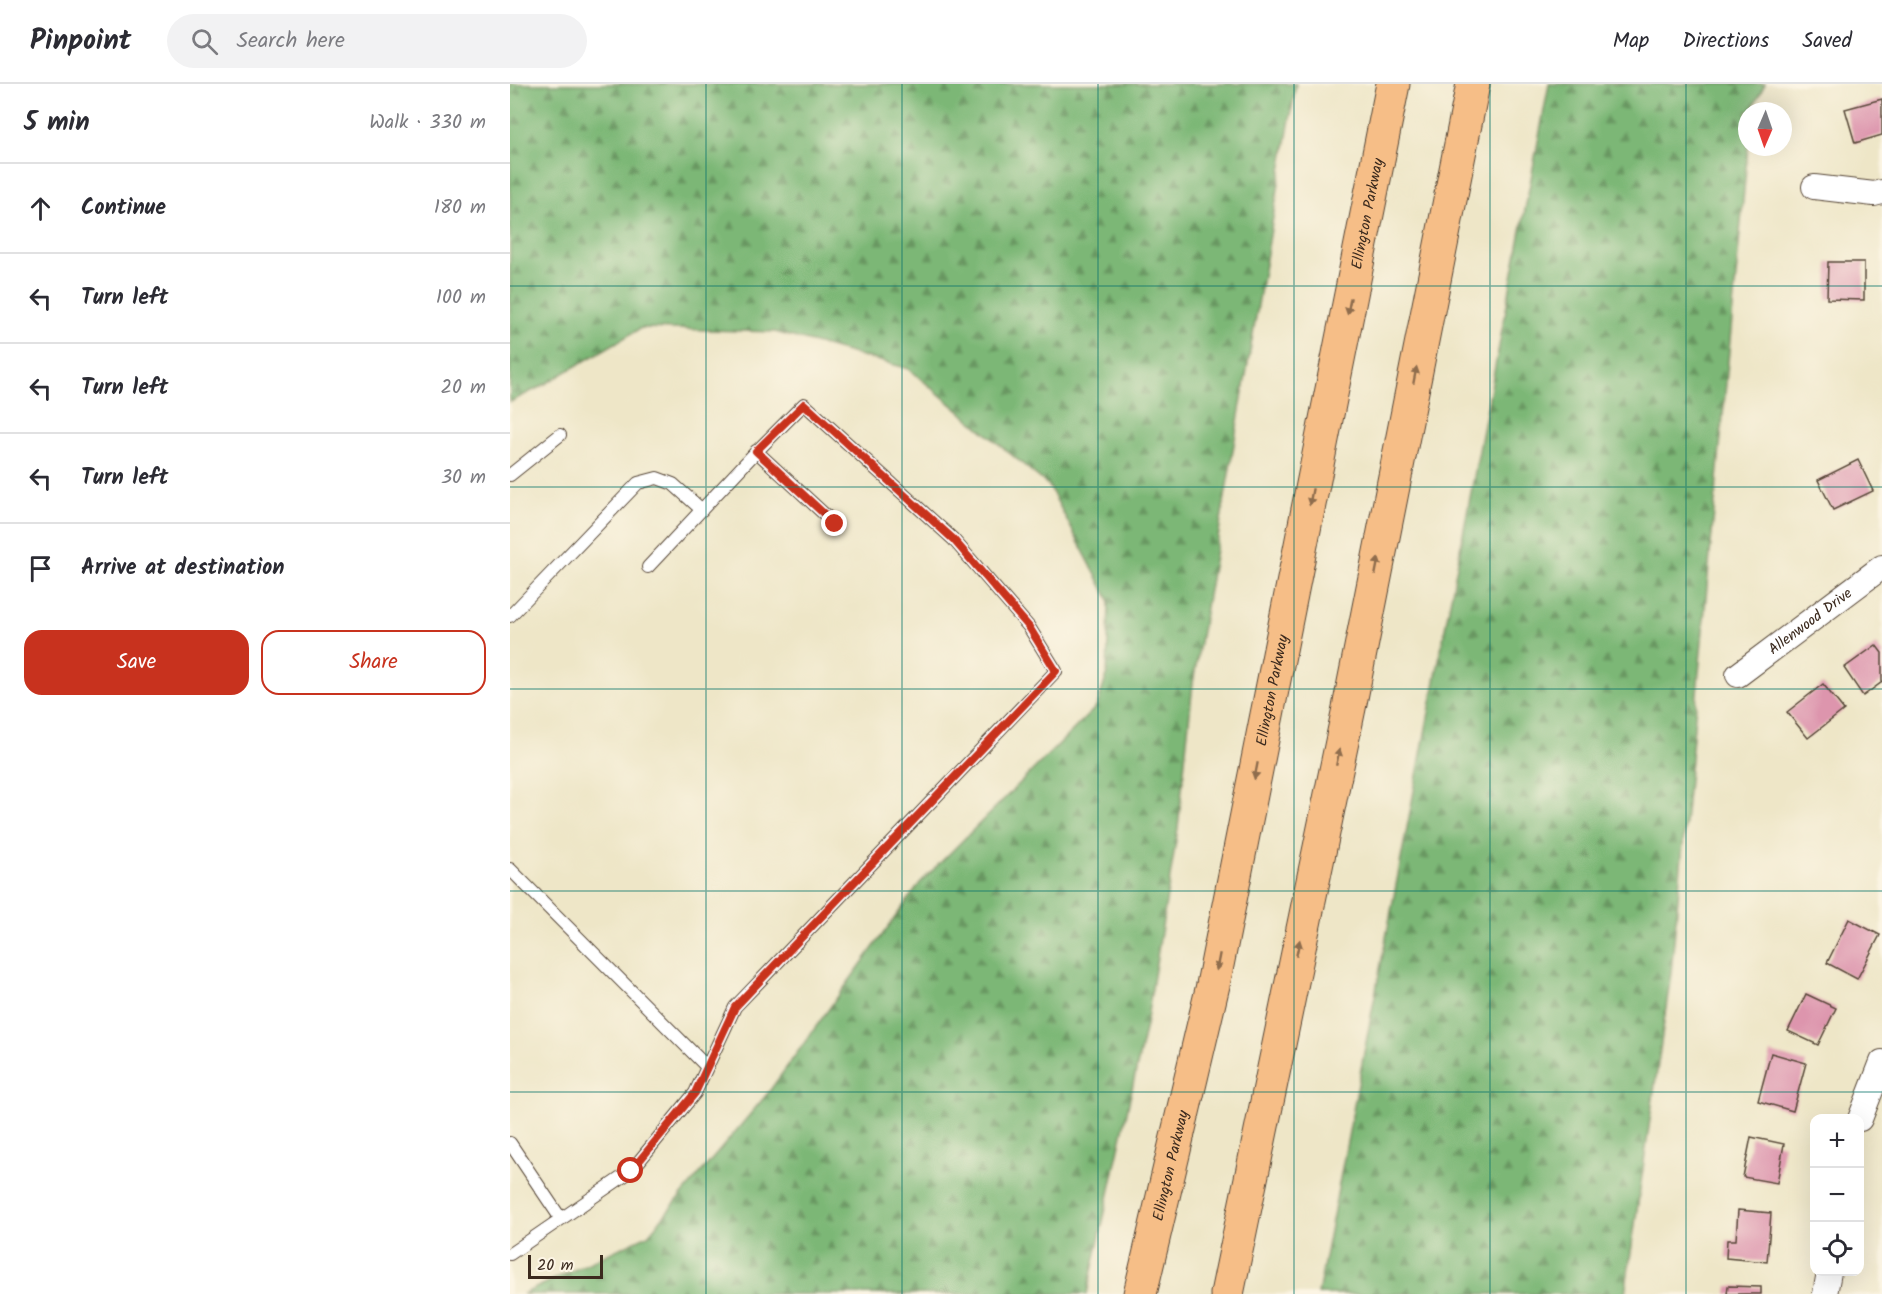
<!DOCTYPE html>
<meta charset="utf-8">
<style>
body{margin:0;font-family:Kalam,sans-serif;background:#f2f2f3;color:#2b2b33}
.controls{position:absolute;right:18px;bottom:18px;display:grid;overflow:hidden;border-radius:12px;box-shadow:0 6px 24px #0002}
.controls button{width:54px;height:54px;display:grid;place-items:center;padding:0;border:0;border-bottom:2px solid #e1e1e2;background:#fff;color:#2b2b33;font:30px sans-serif}
.compass{position:absolute;left:1228px;top:18px;width:54px;height:54px;border-radius:50%;background:#fff;box-shadow:0 6px 24px #0002;rotate:182deg}
.scale{position:absolute;left:18px;bottom:15px;width:75px;box-sizing:border-box;padding-left:6px;border:3px solid #3b2a1e;border-top:0;font-size:16px;line-height:21px;white-space:nowrap;color:#3b2a1e;-webkit-text-stroke:4px #fcf5e5;paint-order:stroke}
.stop{position:absolute;width:18px;height:18px;margin:-14px;border:4px solid #c8321e;border-radius:50%;background:#fff}
.stop.end{background:#c8321e;border-color:#fff;box-shadow:0 2px 6px #0008}
.list{margin:0;padding:0;list-style:none}
h2{display:flex;justify-content:space-between;align-items:center;height:78px;margin:0;padding:0 24px;font-size:26px}
h2 small{font-size:20px;font-weight:400;color:#7c7c81}
.list li{display:grid;grid-template-columns:39px 1fr auto;gap:18px;align-items:center;box-sizing:border-box;height:90px;padding:0 24px;border-top:2px solid #e1e1e2}
.list b{display:block;font-size:22px;white-space:nowrap}
.list em{font-size:20px;font-style:normal;color:#7c7c81}
.actions{display:flex;gap:12px;padding:18px 24px}
.actions a{flex:1;padding:14px 0;border:2px solid #c8321e;border-radius:18px;text-align:center;font-size:21px;color:#c8321e}
.actions .main{background:#c8321e;color:#fff}
.icon{flex:none;width:33px;height:33px;fill:none;stroke:currentColor;stroke-width:2;stroke-linecap:round;stroke-linejoin:round}
.map{position:relative;flex:none;width:1372px;height:1210px;overflow:hidden}
header{display:flex;align-items:center;gap:36px;box-sizing:border-box;height:84px;padding:0 30px;background:#fff;border-bottom:2px solid #e1e1e2}
header strong{font-size:28px}
nav{display:flex;gap:33px;margin-inline-start:auto;font-size:21px}
.search{width:420px;height:54px;background:#f2f2f3;display:flex;align-items:center;gap:15px;box-sizing:border-box;padding:0 21px;border-radius:33px;color:#7c7c81;font-size:22px}
main{display:flex}
aside{flex:1;background:#fff}
.map>svg:first-child{display:block}
</style>
<header>
<strong>Pinpoint</strong>
<div class="search"><svg class="icon" aria-label="search" viewBox="0 0 24 24"><circle cx="10" cy="10" r="6"/><path d="M15 15l6 6"/></svg>Search here</div>
<nav><a>Map</a><a>Directions</a><a>Saved</a></nav>
</header>
<main>
<aside>
<h2>5 min<small>Walk · 330 m</small></h2>
<ul class="list">
<li><svg class="icon" aria-label="ahead" viewBox="0 0 24 24"><path d="M12 20V5M6 11l6-6 6 6"/></svg><div><b>Continue</b></div><em>180 m</em></li>
<li><svg class="icon" aria-label="left" viewBox="0 0 24 24"><path d="M17 20v-9H6M10 6l-5 5 5 5"/></svg><div><b>Turn left</b></div><em>100 m</em></li>
<li><svg class="icon" aria-label="left" viewBox="0 0 24 24"><path d="M17 20v-9H6M10 6l-5 5 5 5"/></svg><div><b>Turn left</b></div><em>20 m</em></li>
<li><svg class="icon" aria-label="left" viewBox="0 0 24 24"><path d="M17 20v-9H6M10 6l-5 5 5 5"/></svg><div><b>Turn left</b></div><em>30 m</em></li>
<li><svg class="icon" aria-label="arrive" viewBox="0 0 24 24"><path d="M6 21V4h12l-3 4 3 4H6"/></svg><div><b>Arrive at destination</b></div></li>
</ul>
<div class="actions"><a class="main">Save</a><a>Share</a></div>
</aside>
<div class="map">
<svg width="1372" height="1210" viewBox="0 0 1372 1210">
<defs>
<pattern id="forest-firs" width="22" height="20" patternUnits="userSpaceOnUse" patternTransform="scale(1.5)"><rect width="22" height="20" fill="#7cb776"/><path d="M5 1l3.5 6h-7zM16 11l3.5 6h-7z" fill="#679560"/></pattern>
</defs>
<rect width="100%" height="100%" fill="#fcf5e5"/>
<filter id="ink" filterUnits="userSpaceOnUse"><feTurbulence type="fractalNoise" baseFrequency=".0167" numOctaves="2"/><feDisplacementMap in="SourceGraphic" scale="12" xChannelSelector="R" yChannelSelector="G"/><feConvolveMatrix kernelMatrix="1 2 1 2 8 2 1 2 1" color-interpolation-filters="sRGB"/></filter>
<filter id="wash" filterUnits="userSpaceOnUse"><feTurbulence type="fractalNoise" baseFrequency=".008" numOctaves="4" result="noise"/><feDisplacementMap in="SourceGraphic" scale="24" xChannelSelector="R" yChannelSelector="G"/><feGaussianBlur stdDeviation="1.35" result="paint"/><feColorMatrix in="noise" values="0 0 0 0 0 0 0 0 0 0 0 0 0 0 0 0 0 1.4 0 .05"/><feComposite in="paint" operator="in"/></filter>
<g filter="url(#wash)">
<rect width="100%" height="100%" fill="#eee6c7"/>
<path fill="url(#forest-firs)" stroke="#5c704a" stroke-width="1.5" d="M0,0H786L683,599L668,744L636,941L577,1210H13L138,1151L258,1009L410,799L587,622L597,591L599,516L539,402L399,285L265,248L131,244L30,303L0,318Z
M1039,0H1255L1241,27H1237L1238,63L1161,889L1115,1210H808Z"/>
<g id="blocks">
<path fill="#dd95ad" d="M1372,15V51L1345,59L1335,25Z
M1318,178H1354V216L1317,215Z
M1348,376L1363,407L1323,426L1308,396Z
M1366,561L1372,569V598L1353,612L1334,584Z
M1313,600L1334,626L1298,654L1277,628Z
M1339,835L1370,851L1347,895L1317,879Z
M1296,910L1326,924L1308,961L1278,947Z
M1261,969L1296,979L1283,1027L1248,1017Z
M1241,1053L1274,1060L1267,1099L1233,1093Z
M1228,1126L1261,1129L1257,1178L1216,1174L1217,1156H1226Z
M1218,1202L1251,1203V1210H1217Z"/>
</g>
</g>
<g filter="url(#ink)">
<use href="#blocks" fill-opacity="0" stroke="#564637" stroke-width="1.5"/>
<g fill="none" stroke-linecap="round" stroke-linejoin="round">
<g stroke="#564637" stroke-width="14">
<path id="lane" d="M246,367L325,440
M0,391L50,351
M0,532L128,399L147,394L163,400L192,426
M0,785L197,983
M0,1059L51,1135
M0,1170L121,1087L185,1009L225,923L546,587L519,543L443,455L294,320L244,370L138,483"/>
</g>
<g stroke="#564637" stroke-width="26">
<g id="street">
<path d="M1304,103L1364,110L1372,108"/>
<path id="s1" d="M1228,591L1372,483"/>
<path d="M1350,1035L1372,978"/>
<path d="M1315,1210L1319,1188"/>
</g>
</g>
<g stroke="#564637" stroke-width="35">
<g id="highway">
<path id="s2" d="M630,1210L703,901L883,0"/>
<path d="M717,1210L839,624L963,0"/>
</g>
</g>
<use href="#lane" stroke="#fff" stroke-width="12"/>
<use href="#street" stroke="#fff" stroke-width="24"/>
<use href="#highway" stroke="#f6be87" stroke-width="33"/>
</g>
<defs><path id="oneway-solid" d="M-6-.8H1V-3.2L6.5 0L1 3.2V.8H-6Z" transform="scale(1.5)"/></defs>
<g fill="#8f6d4d">
<use href="#oneway-solid" transform="translate(839 222) rotate(101)"/>
<use href="#oneway-solid" transform="translate(905 291) rotate(-79)"/>
<use href="#oneway-solid" transform="translate(801 413) rotate(101)"/>
<use href="#oneway-solid" transform="translate(867 482) rotate(-79)"/>
<use href="#oneway-solid" transform="translate(828 673) rotate(-78)"/>
<use href="#oneway-solid" transform="translate(746 687) rotate(101)"/>
<use href="#oneway-solid" transform="translate(788 864) rotate(-78)"/>
<use href="#oneway-solid" transform="translate(708 878) rotate(101)"/>
</g>
</g>
<g fill="none" stroke-linecap="round" stroke-linejoin="round" filter="url(#ink)">
<path stroke="#c8321e" stroke-width="8" d="M121,1087L185,1009L225,923L546,587L519,543L443,455L294,320L246,367L325,440"/>
</g>
<path fill="none" stroke="#0f766e" stroke-width="1.5" stroke-opacity="0.55" d="M196,0V1210M392,0V1210M588,0V1210M784,0V1210M980,0V1210M1176,0V1210M0,202H1372M0,403H1372M0,605H1372M0,807H1372M0,1008H1372"/>
<g text-anchor="middle" stroke-width="5" stroke-linejoin="round" paint-order="stroke">
<g font-size="15" fill="#3b2a1e" stroke="#fcf5e5">
<text dy="5" stroke="none"><textPath href="#s2" startOffset="1104">Ellington Parkway</textPath></text>
<text dy="5" stroke="none"><textPath href="#s1" startOffset="90">Allenwood Drive</textPath></text>
<text dy="5" stroke="none"><textPath href="#s2" startOffset="618">Ellington Parkway</textPath></text>
<text dy="5" stroke="none"><textPath href="#s2" startOffset="132">Ellington Parkway</textPath></text>
</g>
</g>
</svg>
<div class="controls">
<button>+</button>
<button>−</button>
<button><svg class="icon" aria-label="locate" viewBox="0 0 24 24"><circle cx="12" cy="12" r="6"/><path d="M12 2v4M12 18v4M2 12h4M18 12h4"/></svg></button>
</div>
<svg class="compass" viewBox="-18 -18 36 36"><path d="M0-13l5 13h-10z" fill="#e53935"/><path d="M0 13l5-13h-10z" fill="#7c7c81"/></svg>
<div class="scale">20 m</div>
<div class="stop" style="left:121px;top:1087px"></div>
<div class="stop end" style="left:325px;top:440px"></div>
</div>
</main>
